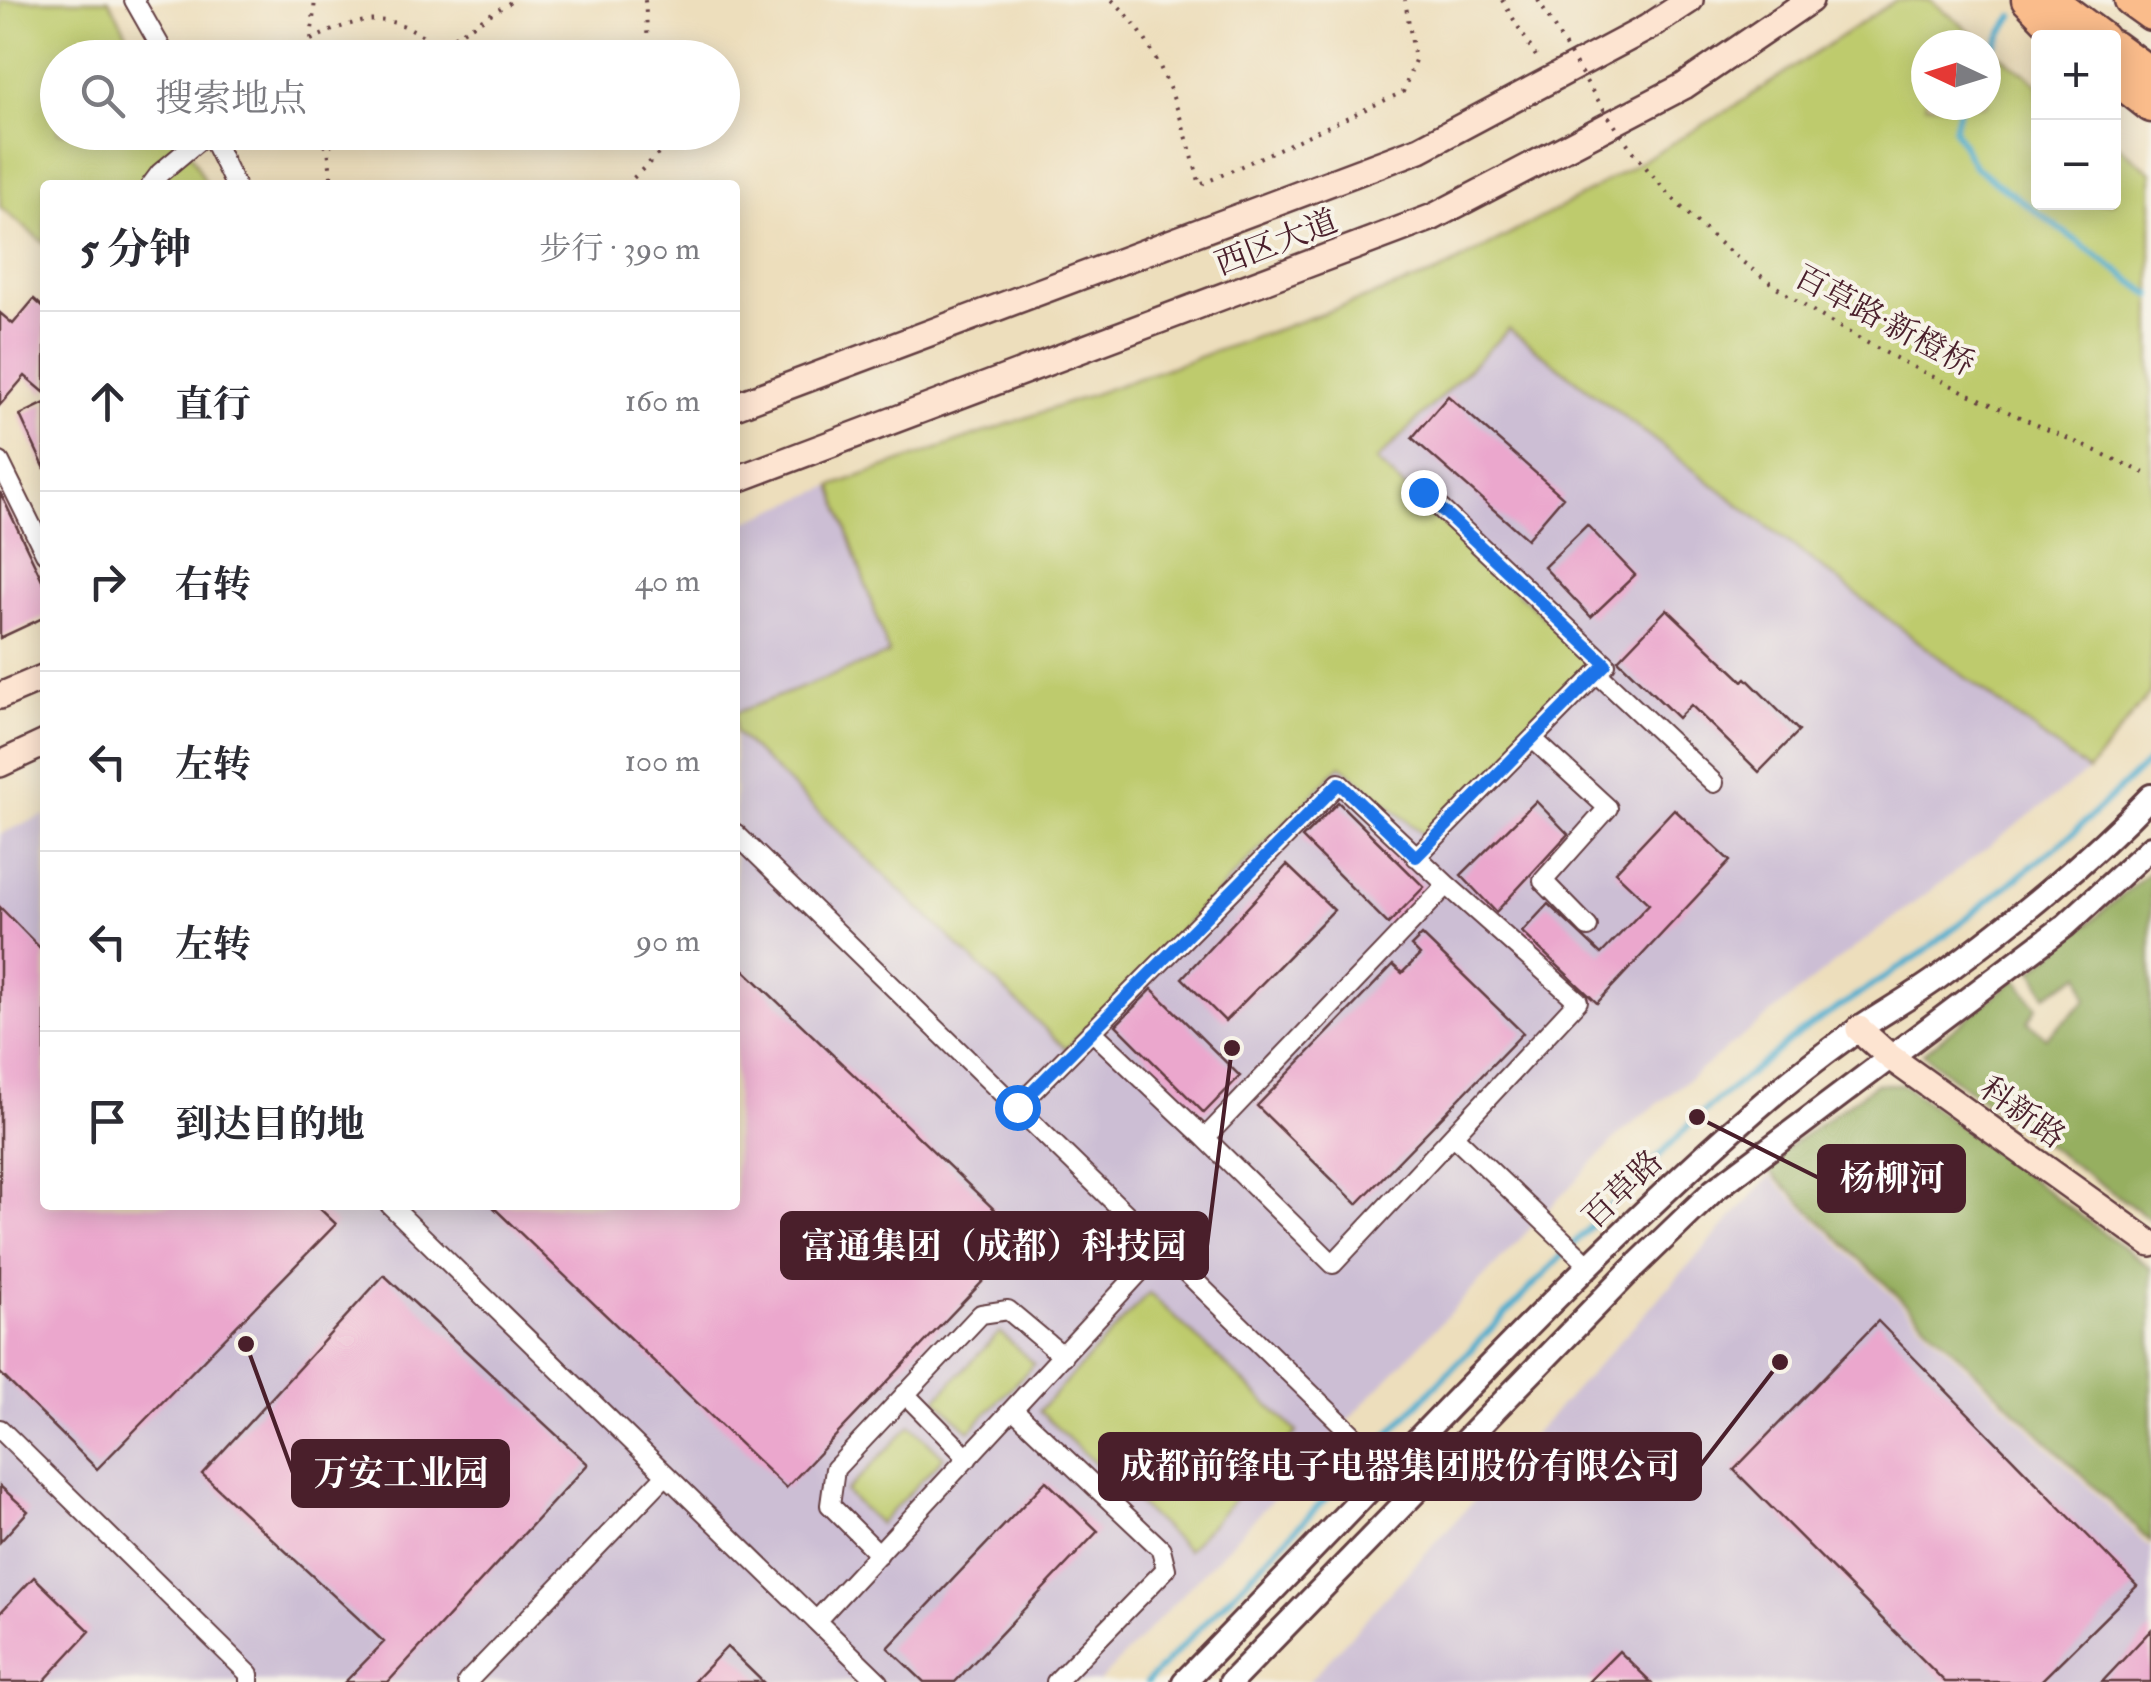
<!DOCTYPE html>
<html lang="zh">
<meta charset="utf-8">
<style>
body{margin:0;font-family:"IM FELL Double Pica","Noto Serif SC",serif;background:#f7f7f7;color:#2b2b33}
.controls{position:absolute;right:30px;top:30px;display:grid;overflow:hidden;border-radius:10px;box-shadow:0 5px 25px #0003}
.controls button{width:90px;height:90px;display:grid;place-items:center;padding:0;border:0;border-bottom:2px solid #e1e1e2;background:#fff;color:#2b2b33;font:50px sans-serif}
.compass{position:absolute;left:1911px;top:30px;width:90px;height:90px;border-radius:50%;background:#fff;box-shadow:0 5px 25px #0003;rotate:274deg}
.stop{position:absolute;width:30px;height:30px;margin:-22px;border:8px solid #1a73e8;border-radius:50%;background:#fff}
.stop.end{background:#1a73e8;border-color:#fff;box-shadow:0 2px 10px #0008}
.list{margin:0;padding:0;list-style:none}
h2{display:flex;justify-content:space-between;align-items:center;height:130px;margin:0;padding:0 40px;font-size:42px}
h2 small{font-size:32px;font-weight:400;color:#7c7c81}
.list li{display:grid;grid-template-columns:65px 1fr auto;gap:30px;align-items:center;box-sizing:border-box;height:180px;padding:0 40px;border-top:2px solid #e1e1e2}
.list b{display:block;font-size:38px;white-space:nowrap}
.list em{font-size:32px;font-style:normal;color:#7c7c81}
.icon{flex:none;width:55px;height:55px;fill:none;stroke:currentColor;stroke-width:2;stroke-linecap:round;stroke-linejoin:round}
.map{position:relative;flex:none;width:2151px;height:1682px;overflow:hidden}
.search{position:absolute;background:#fff;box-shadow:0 5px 25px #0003;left:40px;top:40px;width:700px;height:110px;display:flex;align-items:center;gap:25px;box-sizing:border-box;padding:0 35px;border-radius:55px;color:#7c7c81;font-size:38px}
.panel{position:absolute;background:#fff;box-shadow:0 5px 25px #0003;left:40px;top:180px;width:700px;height:1030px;border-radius:10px}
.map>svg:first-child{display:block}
</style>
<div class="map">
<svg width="2151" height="1682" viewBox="0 0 2151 1682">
<rect width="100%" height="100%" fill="#f7f3e8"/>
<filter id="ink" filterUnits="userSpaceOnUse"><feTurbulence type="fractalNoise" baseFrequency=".01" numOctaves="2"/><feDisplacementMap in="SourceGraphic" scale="20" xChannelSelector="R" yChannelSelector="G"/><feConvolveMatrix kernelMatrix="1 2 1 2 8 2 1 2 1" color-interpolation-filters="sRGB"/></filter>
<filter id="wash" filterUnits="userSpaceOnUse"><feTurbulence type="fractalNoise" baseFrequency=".0048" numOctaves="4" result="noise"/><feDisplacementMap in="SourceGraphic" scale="40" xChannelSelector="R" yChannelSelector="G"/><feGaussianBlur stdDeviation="2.25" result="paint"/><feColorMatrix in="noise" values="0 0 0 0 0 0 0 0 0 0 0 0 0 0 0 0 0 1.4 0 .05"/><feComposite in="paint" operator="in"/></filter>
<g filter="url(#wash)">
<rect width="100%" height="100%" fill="#eddebc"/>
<path fill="#ccbed4" d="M1437,273L2088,771L1836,962L1621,1133L1099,1682H0V834L45,815V1205H735V526L832,486Z
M1770,1176L2151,1548V1682H1308Z"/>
<path fill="#becb6d" stroke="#84754c" stroke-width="2.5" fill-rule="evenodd" d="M0,0H109L140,57L58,58V132L180,133L207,185H45V244L0,207Z
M1896,0H1930L2038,84V202H2114V142L2151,172V692L2088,771L1509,329L1376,461L1596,665L1428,839L1341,765L1066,1049L735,732V713L889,654L832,486L1437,273L1571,202L1727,111ZM1926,45H1986V105H1926Z
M1149,1293L1297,1432L1187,1550L1039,1411Z
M1000,1332L1034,1364L969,1431L936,1399Z
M911,1425L944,1457L879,1524L846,1492Z"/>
<path fill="#96af60" stroke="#706746" stroke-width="2.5" d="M2151,871V1220L1954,1079L1923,1053L2016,979L2037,1007L2028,1022L2046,1037L2087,1000L2081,974L2046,995L2033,970Z
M1876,1084H1902L2151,1268V1542L1763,1165Z"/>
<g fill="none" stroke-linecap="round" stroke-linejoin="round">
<path stroke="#4fadce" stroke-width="6" d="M1986,60L2013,16
M1960,105L1954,129L1974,166L2151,295
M1147,1682L1697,1117L1798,1034L1922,953L2071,835L2151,759"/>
</g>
<g id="blocks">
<path fill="#eba7cd" d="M34,299L45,309V393L25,376L0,405V313L13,324Z
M1448,396L1563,497L1527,539L1412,438Z
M45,403V469L20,415Z
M0,492L45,586V617L0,638Z
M1587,525L1635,575L1591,617L1544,567Z
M1667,609L1743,681L1746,678L1799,731L1759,772L1691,705L1678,718L1618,660Z
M1536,801L1568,834L1496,912L1461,875Z
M1338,802L1424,887L1388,924L1302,838Z
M1674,809L1730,861L1597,1003L1522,932L1548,904L1601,954L1649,904L1615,872Z
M1287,865L1334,910L1225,1021L1182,978Z
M0,907L45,953V1205H316L336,1224L97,1469L0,1373Z
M1422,935L1523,1033L1357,1204L1257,1106L1393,965L1402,973L1420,955L1411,946Z
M735,961L1024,1238L786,1488L491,1205H735Z
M1152,989L1240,1076L1204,1113L1116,1025Z
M384,1275L588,1464L388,1682H345L384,1642L202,1474Z
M1878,1321L2137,1586L2040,1682H1945L1734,1470Z
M1046,1481L1098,1531L955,1682H924L888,1648Z
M0,1486L28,1511L0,1542Z
M34,1577L90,1631L43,1682H0V1613Z
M2151,1630V1682H2102Z
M727,1647L763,1682H693Z
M1619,1651L1651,1682H1588Z"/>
</g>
</g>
<g filter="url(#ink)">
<use href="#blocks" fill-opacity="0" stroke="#623c41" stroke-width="2.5"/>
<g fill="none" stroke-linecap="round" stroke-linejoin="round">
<g stroke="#623c41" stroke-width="22">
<path id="minor" d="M134,0L167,58
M151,185L160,173L209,132L235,185
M0,462L45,553
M1597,673L1714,783
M1533,739L1608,808L1543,881L1588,927
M735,833L1389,1470
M1416,857L1606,664L1423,492
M1017,1107L1339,783L1447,885L1205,1138L1092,1031
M1453,1135L1589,1265
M1205,1138L1333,1264L1578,1001L1447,885
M390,1205L816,1621L1162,1248
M905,1394L968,1458
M1013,1409L1161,1549L1166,1569L1056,1682
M0,1429L249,1674V1682
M879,1554L830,1505L835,1469L981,1314L1008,1310L1063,1356
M816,1621L879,1682
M467,1682L666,1475"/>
</g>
<g stroke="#623c41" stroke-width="28">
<path id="tertiary" d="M1184,1682C1373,1490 1553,1288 1755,1110C1785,1084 1818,1058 1850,1035C1879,1015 1910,998 1939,977C2013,922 2087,863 2151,796
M1231,1682L1627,1274L1713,1191L2066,925L2151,847"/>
</g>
<g stroke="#623c41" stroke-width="30">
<path id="secondary" d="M735,406L1420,149L1647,28L1690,0
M735,480L1433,217L1684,86L1810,0
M0,696L45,677
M0,764L45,743
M1859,1029L1890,1057L2151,1244"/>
</g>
<g stroke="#623c41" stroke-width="35">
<path id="motorway" d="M2027,0L2064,38
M2052,0L2103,38
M2130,0L2151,15
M2114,46L2151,73
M2114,78L2151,107"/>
</g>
<path stroke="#623c41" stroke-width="4" stroke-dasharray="2.5 8" stroke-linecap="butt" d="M645,0L649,58
M1112,0C1161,42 1184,125 1200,185L1403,92L1415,60L1405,0
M1502,0L1540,63
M311,40C358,17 392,9 435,45
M303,58L311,40L315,0
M418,58L514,0
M308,132L328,148L332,185
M330,146L337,132
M626,185L675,138L674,132"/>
<use href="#minor" stroke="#fff" stroke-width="18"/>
<use href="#tertiary" stroke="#fff" stroke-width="22"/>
<use href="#secondary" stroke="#fde4d1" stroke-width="25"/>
<use href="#motorway" stroke="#fabc8b" stroke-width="30"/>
<path stroke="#623c41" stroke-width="4" stroke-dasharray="2.5 8" stroke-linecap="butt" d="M1538,0C1575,63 1611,128 1659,183C1785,328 1981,397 2151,476"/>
</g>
</g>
<g fill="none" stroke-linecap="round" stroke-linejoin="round" filter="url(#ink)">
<path stroke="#1a73e8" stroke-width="12" d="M1017,1107L1339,783L1416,857L1606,664L1423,492"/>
</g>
<g text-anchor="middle" stroke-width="8" stroke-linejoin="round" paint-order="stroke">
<g font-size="32" fill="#4a1f2b" stroke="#f7f3e8">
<text transform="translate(1276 242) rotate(-21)" y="11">西区大道</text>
<text transform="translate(1885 320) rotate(28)" y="11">百草路·新橙桥</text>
<text transform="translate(2023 1112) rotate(36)" y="11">科新路</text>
<text transform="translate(1622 1189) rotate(-44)" y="11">百草路</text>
</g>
</g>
<path fill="none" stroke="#4a1f2b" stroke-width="4" d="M1697 1117L1819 1178M1232 1048L1207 1246M1780 1362L1700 1466M246 1344L293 1473"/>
<g fill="#4a1f2b" stroke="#f7f3e8" stroke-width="4">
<circle cx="1697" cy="1117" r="10"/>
<circle cx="1232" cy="1048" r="10"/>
<circle cx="1780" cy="1362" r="10"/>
<circle cx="246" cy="1344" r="10"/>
</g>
<g fill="#4a1f2b" stroke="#4a1f2b" stroke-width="4">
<rect x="1819" y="1146" width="145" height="65" rx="10"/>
<rect x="782" y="1213" width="425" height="65" rx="10"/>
<rect x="1100" y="1434" width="600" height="65" rx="10"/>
<rect x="293" y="1441" width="215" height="65" rx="10"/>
</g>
<g font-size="35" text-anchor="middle" font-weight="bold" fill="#fff">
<text x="1892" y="1190">杨柳河</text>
<text x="994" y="1258">富通集团（成都）科技园</text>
<text x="1400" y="1478">成都前锋电子电器集团股份有限公司</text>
<text x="401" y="1485">万安工业园</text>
</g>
</svg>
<div class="controls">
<button>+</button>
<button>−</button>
</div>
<svg class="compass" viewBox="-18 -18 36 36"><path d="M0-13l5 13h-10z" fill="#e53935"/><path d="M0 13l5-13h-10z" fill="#7c7c81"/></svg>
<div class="stop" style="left:1017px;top:1107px"></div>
<div class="stop end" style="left:1423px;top:492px"></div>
<div class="search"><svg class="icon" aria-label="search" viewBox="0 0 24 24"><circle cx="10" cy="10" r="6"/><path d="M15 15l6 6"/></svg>搜索地点</div>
<section class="panel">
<h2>5 分钟<small>步行 · 390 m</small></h2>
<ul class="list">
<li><svg class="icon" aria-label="ahead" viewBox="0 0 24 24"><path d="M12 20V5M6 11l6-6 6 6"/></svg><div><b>直行</b></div><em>160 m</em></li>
<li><svg class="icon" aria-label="right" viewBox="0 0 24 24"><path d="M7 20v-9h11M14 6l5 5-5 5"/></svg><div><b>右转</b></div><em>40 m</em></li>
<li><svg class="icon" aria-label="left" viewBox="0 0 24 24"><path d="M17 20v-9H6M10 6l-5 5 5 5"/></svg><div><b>左转</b></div><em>100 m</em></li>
<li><svg class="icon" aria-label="left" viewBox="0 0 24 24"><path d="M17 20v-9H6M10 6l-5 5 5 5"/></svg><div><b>左转</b></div><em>90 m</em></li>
<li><svg class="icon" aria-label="arrive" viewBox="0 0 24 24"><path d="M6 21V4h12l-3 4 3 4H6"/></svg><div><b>到达目的地</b></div></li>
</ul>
</section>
</div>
